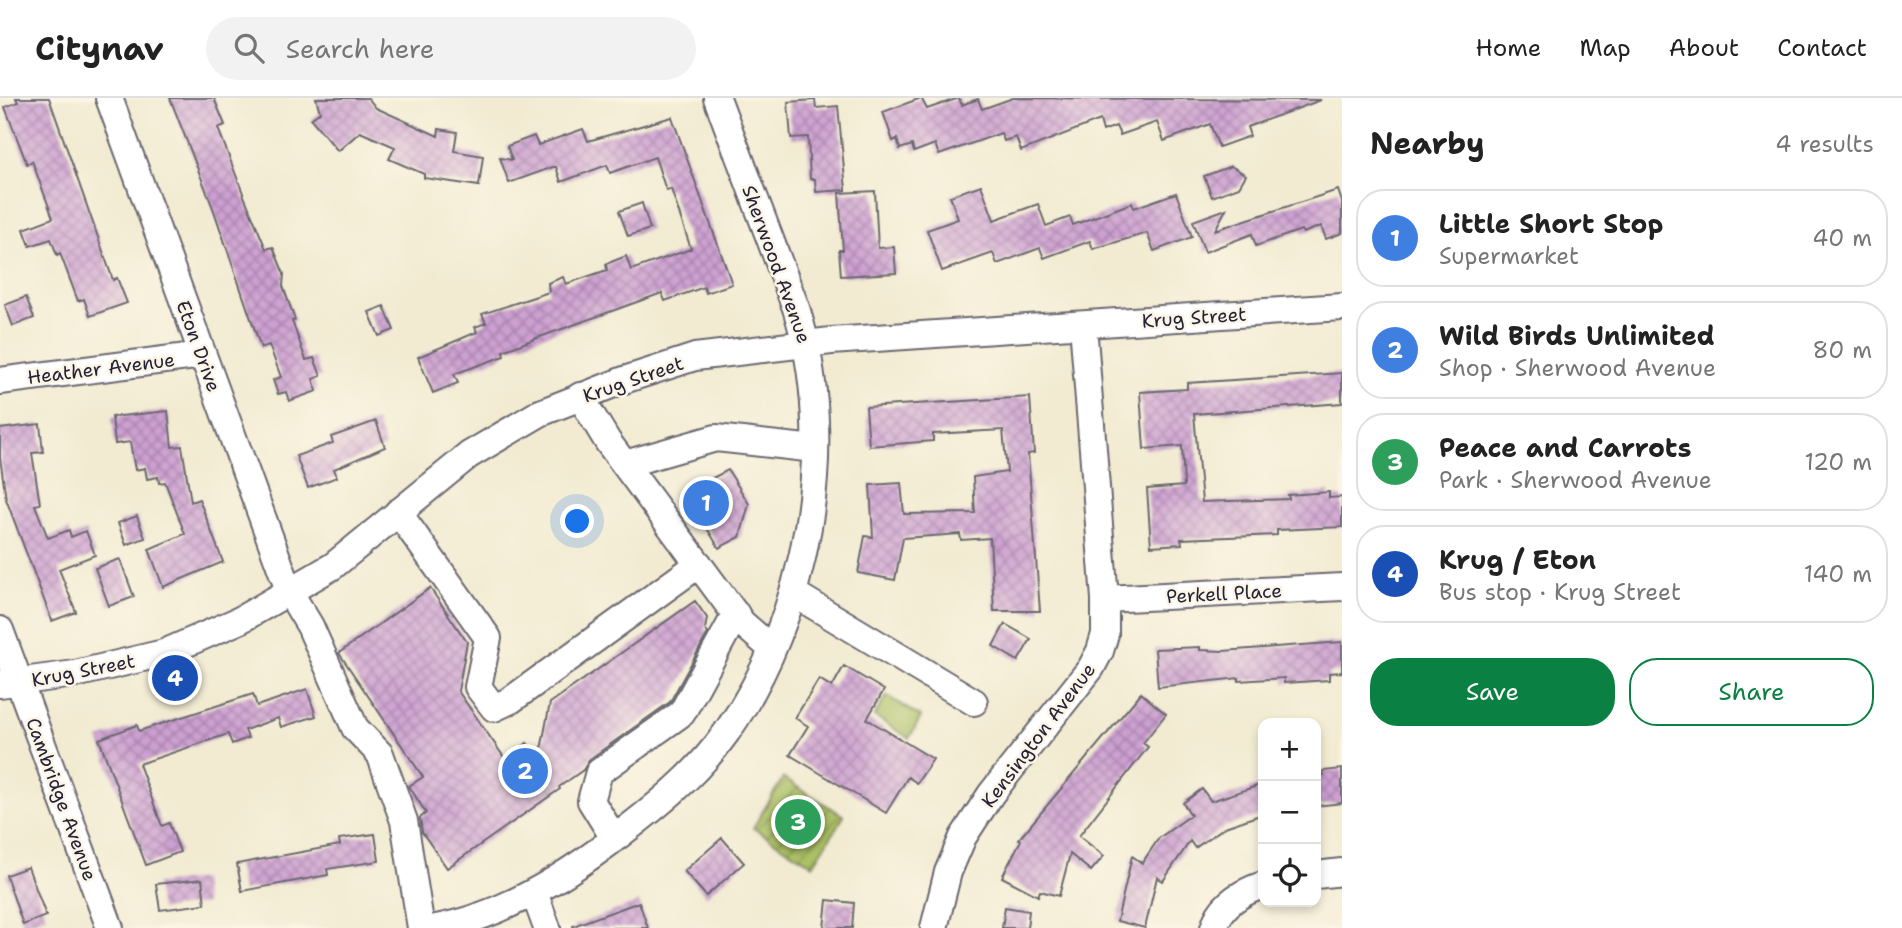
<!DOCTYPE html>
<meta charset="utf-8">
<style>
body{margin:0;font-family:"Shantell Sans",sans-serif;background:#f2f2f2;color:#222}
.controls{position:absolute;right:21px;bottom:21px;display:grid;overflow:hidden;border-radius:14px;box-shadow:0 4px 10px #0003}
.controls button{width:63px;height:63px;display:grid;place-items:center;padding:0;border:0;border-bottom:2px solid #e0e0e0;background:#fff;color:#222;font:35px sans-serif}
.you{position:absolute;left:578px;top:424px;width:24px;height:24px;margin:-18px;border:5px solid #fff;border-radius:50%;background:#1a73e8;box-shadow:0 0 0 10px #1a73e833}
.badge{display:grid;place-items:center;width:46px;height:46px;border-radius:50%;background:#0b8043;color:#fff;font-size:23px;font-weight:700}
.pin{position:absolute;translate:-50% -50%;border:4px solid #fff;box-shadow:0 2px 7px #0006}
.list{margin:0;padding:0;list-style:none}
h2{display:flex;justify-content:space-between;align-items:center;height:91px;margin:0;padding:0 28px;font-size:30px}
h2 small{font-size:23px;font-weight:400;color:#767676}
.list li{display:grid;grid-template-columns:46px 1fr auto;gap:21px;align-items:center;box-sizing:border-box;height:98px;margin:0 14px 14px;padding:0 14px;border:2px solid #e0e0e0;border-radius:28px}
.list b{display:block;font-size:26px;white-space:nowrap}
.list p{margin:0;font-size:23px;white-space:nowrap;color:#767676}
.list em{font-size:23px;font-style:normal;color:#767676}
.actions{display:flex;gap:14px;padding:21px 28px}
.actions a{flex:1;padding:16px 0;border:2px solid #0b8043;border-radius:28px;text-align:center;font-size:24px;color:#0b8043}
.actions .main{background:#0b8043;color:#fff}
.icon{flex:none;width:38px;height:38px;fill:none;stroke:currentColor;stroke-width:2;stroke-linecap:round;stroke-linejoin:round}
.map{position:relative;flex:none;width:1342px;height:830px;overflow:hidden}
header{display:flex;align-items:center;gap:42px;box-sizing:border-box;height:98px;padding:0 35px;background:#fff;border-bottom:2px solid #e0e0e0}
header strong{font-size:33px}
nav{display:flex;gap:38px;margin-inline-start:auto;font-size:24px}
.search{width:490px;height:63px;background:#f2f2f2;display:flex;align-items:center;gap:18px;box-sizing:border-box;padding:0 24px;border-radius:38px;color:#767676;font-size:26px}
main{display:flex}
aside{flex:1;background:#fff}
.map>svg:first-child{display:block}
</style>
<header>
<strong>Citynav</strong>
<div class="search"><svg class="icon" aria-label="search" viewBox="0 0 24 24"><circle cx="10" cy="10" r="6"/><path d="M15 15l6 6"/></svg>Search here</div>
<nav><a>Home</a><a>Map</a><a>About</a><a>Contact</a></nav>
</header>
<main>
<div class="map">
<svg width="1342" height="830" viewBox="0 0 1342 830">
<defs>
<pattern id="garden-furrows" width="10" height="10" patternUnits="userSpaceOnUse" patternTransform="scale(1.75)"><rect width="10" height="10" fill="#acc065"/><path d="M-1 1l2-2M0 10L10 0M9 11l2-2" fill="none" stroke="#8c9c54"/></pattern>
<pattern id="building-cross-hatch" width="8" height="8" patternUnits="userSpaceOnUse" patternTransform="scale(1.75)"><rect width="8" height="8" fill="#cda0d1"/><path d="M0 0l8 8M0 8l8-8" fill="none" stroke="#a682ab"/></pattern>
</defs>
<rect width="100%" height="100%" fill="#fcf5e5"/>
<filter id="ink" filterUnits="userSpaceOnUse"><feTurbulence type="fractalNoise" baseFrequency=".0143" numOctaves="2"/><feDisplacementMap in="SourceGraphic" scale="14" xChannelSelector="R" yChannelSelector="G"/><feConvolveMatrix kernelMatrix="1 2 1 2 8 2 1 2 1" color-interpolation-filters="sRGB"/></filter>
<filter id="wash" filterUnits="userSpaceOnUse"><feTurbulence type="fractalNoise" baseFrequency=".00686" numOctaves="4" result="noise"/><feDisplacementMap in="SourceGraphic" scale="28" xChannelSelector="R" yChannelSelector="G"/><feGaussianBlur stdDeviation="1.57" result="paint"/><feColorMatrix in="noise" values="0 0 0 0 0 0 0 0 0 0 0 0 0 0 0 0 0 1.4 0 .05"/><feComposite in="paint" operator="in"/></filter>
<g filter="url(#wash)">
<rect width="100%" height="100%" fill="#f2ebd2"/>
<path fill="#acc065" stroke="#677150" stroke-width="2" d="M887,598L921,619L909,640L874,618Z"/>
<path fill="url(#garden-furrows)" stroke="#677150" stroke-width="2" d="M783,680L844,718L813,767L753,730Z"/>
<g id="blocks">
<path fill="url(#building-cross-hatch)" d="M16,0H49L113,182L117,180L127,205L90,218L84,201L78,203L60,155L57,157L51,141L30,148L24,131L53,120L32,63L27,66L5,9L18,4Z
M170,0H214L225,27L218,30L244,98L266,151L273,149L284,176L283,188L295,222L292,223L306,262L314,260L321,278L313,281L317,293L289,303L286,294L278,296L273,282L281,279L269,247L261,250L213,110Z
M316,0H368L376,10L438,38L439,31L457,34L454,53L483,58L479,88L424,80V76L389,61L395,49L360,34L338,53L311,21L320,14Z
M921,0L927,11L959,0L962,7L978,1L982,11L1013,0L1321,2L1247,29L1250,38L1219,49L1210,26L1164,43L1157,24L1120,37L1116,28L1103,33L1100,22L1021,53L1016,39L1004,43L1001,35L939,57L935,46L914,54L912,47L900,51L897,41L893,43L883,14Z
M815,2L816,10L838,8L846,92L816,94L815,81H810L808,39L791,40L788,4Z
M672,19L732,186L706,195L704,189L665,203L662,195L537,240L503,253L504,258L454,276L458,285L433,295L418,259L477,234L475,229L486,225L482,216L549,194L548,185L563,179L566,186L607,172L606,166L626,158L631,172L691,151L671,91L666,92L655,59L610,75L607,67L561,84L556,69H553L509,85L500,60L512,62L507,48L534,38L538,47L583,31L588,43Z
M1231,68L1246,77L1239,89L1212,99L1204,78Z
M981,87L994,122L1038,106L1046,128L1070,119L1073,127L1132,105L1134,110L1176,95L1192,139L1154,153L1147,135L1093,151L1090,143L1044,160L1040,150L997,166L993,155L942,173L927,132L958,121L950,98Z
M1338,92L1342,104V135L1326,141L1321,128L1303,135L1301,132L1256,148L1252,136L1205,154L1193,123L1226,111L1215,132Z
M875,93L878,150L894,149L896,175L841,178L839,152H843L839,95Z
M642,105L650,131L628,138L619,113Z
M26,199L34,220L13,228L5,207Z
M384,208L394,232L379,238L369,214Z
M1342,275V305L1194,316L1202,404L1289,401L1288,397L1329,394V400L1342,399V429L1277,432V437L1181,441L1182,446L1151,448L1147,391L1184,388L1182,348L1144,351L1140,294L1187,291V285Z
M1030,299L1034,355L1028,356L1040,513H994L990,440L961,442L960,436L903,440L895,482L858,475L865,438L873,439L870,387L901,385L904,416L975,415L973,379L1007,374L1003,332L933,336V343L869,348L866,309Z
M168,313L172,349L182,348L191,404L199,401L223,464L163,489L149,451L185,436L165,384L159,385L158,379L147,381L145,370L135,372L130,344L115,346L112,319Z
M376,323L385,349L334,371L337,379L308,390L296,358L333,345L331,339Z
M40,326L43,354L32,355L40,406L35,407L48,440L69,432L71,439L86,433L95,457L59,471L76,514L52,523L6,401L0,360V331Z
M728,372L749,406L740,439L719,450L685,394Z
M137,418L145,440L126,447L118,425Z
M120,461L134,499L109,508L95,470Z
M430,490L467,544L458,593L506,662L527,645L539,662L550,605L695,503L707,520L705,531L708,535L670,604L590,661L583,672L559,689L560,691L447,770L422,734L420,720L426,715L409,688L423,679L339,555Z
M1005,526L1031,541L1018,563L993,548Z
M1342,544V574L1329,575V582L1284,585V580L1239,583V580L1158,589L1155,551L1200,549V552L1223,553Z
M844,568L884,592L867,621L933,661L917,685L908,679L886,715L790,657L808,628L795,620L819,581L832,589Z
M307,591L316,618L281,629L278,620L245,632L248,640L232,646L228,636L139,666L162,728L169,725L180,754L146,767L99,641L137,627L139,633L253,596L257,608Z
M1141,595L1166,616L1143,645L1148,649L1079,738L1104,758L1091,773L1070,756L1059,798L1040,793L1038,798L1002,779L1021,742L1019,741Z
M1342,671V705L1316,708V678L1324,677L1323,673Z
M1263,686V716L1225,729L1195,750L1190,743L1163,783L1157,779L1145,830L1117,823L1132,758L1142,765L1159,740L1191,717L1183,705L1202,691L1211,703Z
M375,736L379,763L327,771L328,777L242,793L237,766L340,747L339,741Z
M722,740L744,765L706,798L684,773Z
M28,769L46,818L23,827L6,777Z
M202,781L205,806L160,812L156,786Z
M827,802L854,805L852,830H824Z
M639,804L648,830H574L573,828Z
M1005,809L1029,813L1027,830H1002Z"/>
</g>
</g>
<g filter="url(#ink)">
<use href="#blocks" fill-opacity="0" stroke="#6b6870" stroke-width="2"/>
<g fill="none" stroke-linecap="round" stroke-linejoin="round">
<g stroke="#6b6870" stroke-width="30">
<path id="minor" d="M109,0L290,495L310,528L355,630L380,656L404,723L421,830
M0,283L203,257
M580,298L608,344L742,525L772,551
M625,366L716,340L815,351
M398,414L488,540L478,589L494,610L511,602L699,466
M793,495L974,604
M1105,501L1342,489
M0,532L110,830
M0,586L75,576L164,555L240,522L333,468L469,357L540,315L624,282L695,259L831,243L1342,209
M614,740L591,703L599,674L682,615L736,516
M1316,777L1342,774
M534,794L547,830
M436,830C499,819 560,782 610,744C652,712 695,679 726,635C808,520 839,345 796,210L717,0
M934,830L948,774L963,739L991,696L1091,570L1100,553L1105,536V501L1083,227
M1214,830C1220,807 1242,794 1263,787"/>
</g>
<use href="#minor" stroke="#fff" stroke-width="26"/>
</g>
</g>
<g text-anchor="middle" stroke-width="5" stroke-linejoin="round" paint-order="stroke">
<g font-size="19" fill="#22223b" stroke="#fcf5e5">
<text transform="translate(777 166) rotate(70)" y="7">Sherwood Avenue</text>
<text transform="translate(1194 219) rotate(-4)" y="7">Krug Street</text>
<text transform="translate(199 248) rotate(70)" y="7">Eton Drive</text>
<text transform="translate(101 270) rotate(-7)" y="7">Heather Avenue</text>
<text transform="translate(633 281) rotate(-19)" y="7">Krug Street</text>
<text transform="translate(1224 495) rotate(-3)" y="7">Perkell Place</text>
<text transform="translate(83 572) rotate(-11)" y="7">Krug Street</text>
<text transform="translate(1038 637) rotate(-53)" y="7">Kensington Avenue</text>
<text transform="translate(62 701) rotate(70)" y="7">Cambridge Avenue</text>
</g>
</g>
</svg>
<div class="controls">
<button>+</button>
<button>−</button>
<button><svg class="icon" aria-label="locate" viewBox="0 0 24 24"><circle cx="12" cy="12" r="6"/><path d="M12 2v4M12 18v4M2 12h4M18 12h4"/></svg></button>
</div>
<div class="you"></div>
<div class="pin badge" style="left:706px;top:405px;background:#3f7fe0">1</div>
<div class="pin badge" style="left:525px;top:673px;background:#3f7fe0">2</div>
<div class="pin badge" style="left:798px;top:724px;background:#2e9e5b">3</div>
<div class="pin badge" style="left:175px;top:580px;background:#1a4fb4">4</div>
</div>
<aside>
<h2>Nearby<small>4 results</small></h2>
<ul class="list">
<li><span class="badge" style="background:#3f7fe0">1</span><div><b>Little Short Stop</b><p>Supermarket</p></div><em>40 m</em></li>
<li><span class="badge" style="background:#3f7fe0">2</span><div><b>Wild Birds Unlimited</b><p>Shop · Sherwood Avenue</p></div><em>80 m</em></li>
<li><span class="badge" style="background:#2e9e5b">3</span><div><b>Peace and Carrots</b><p>Park · Sherwood Avenue</p></div><em>120 m</em></li>
<li><span class="badge" style="background:#1a4fb4">4</span><div><b>Krug / Eton</b><p>Bus stop · Krug Street</p></div><em>140 m</em></li>
</ul>
<div class="actions"><a class="main">Save</a><a>Share</a></div>
</aside>
</main>
